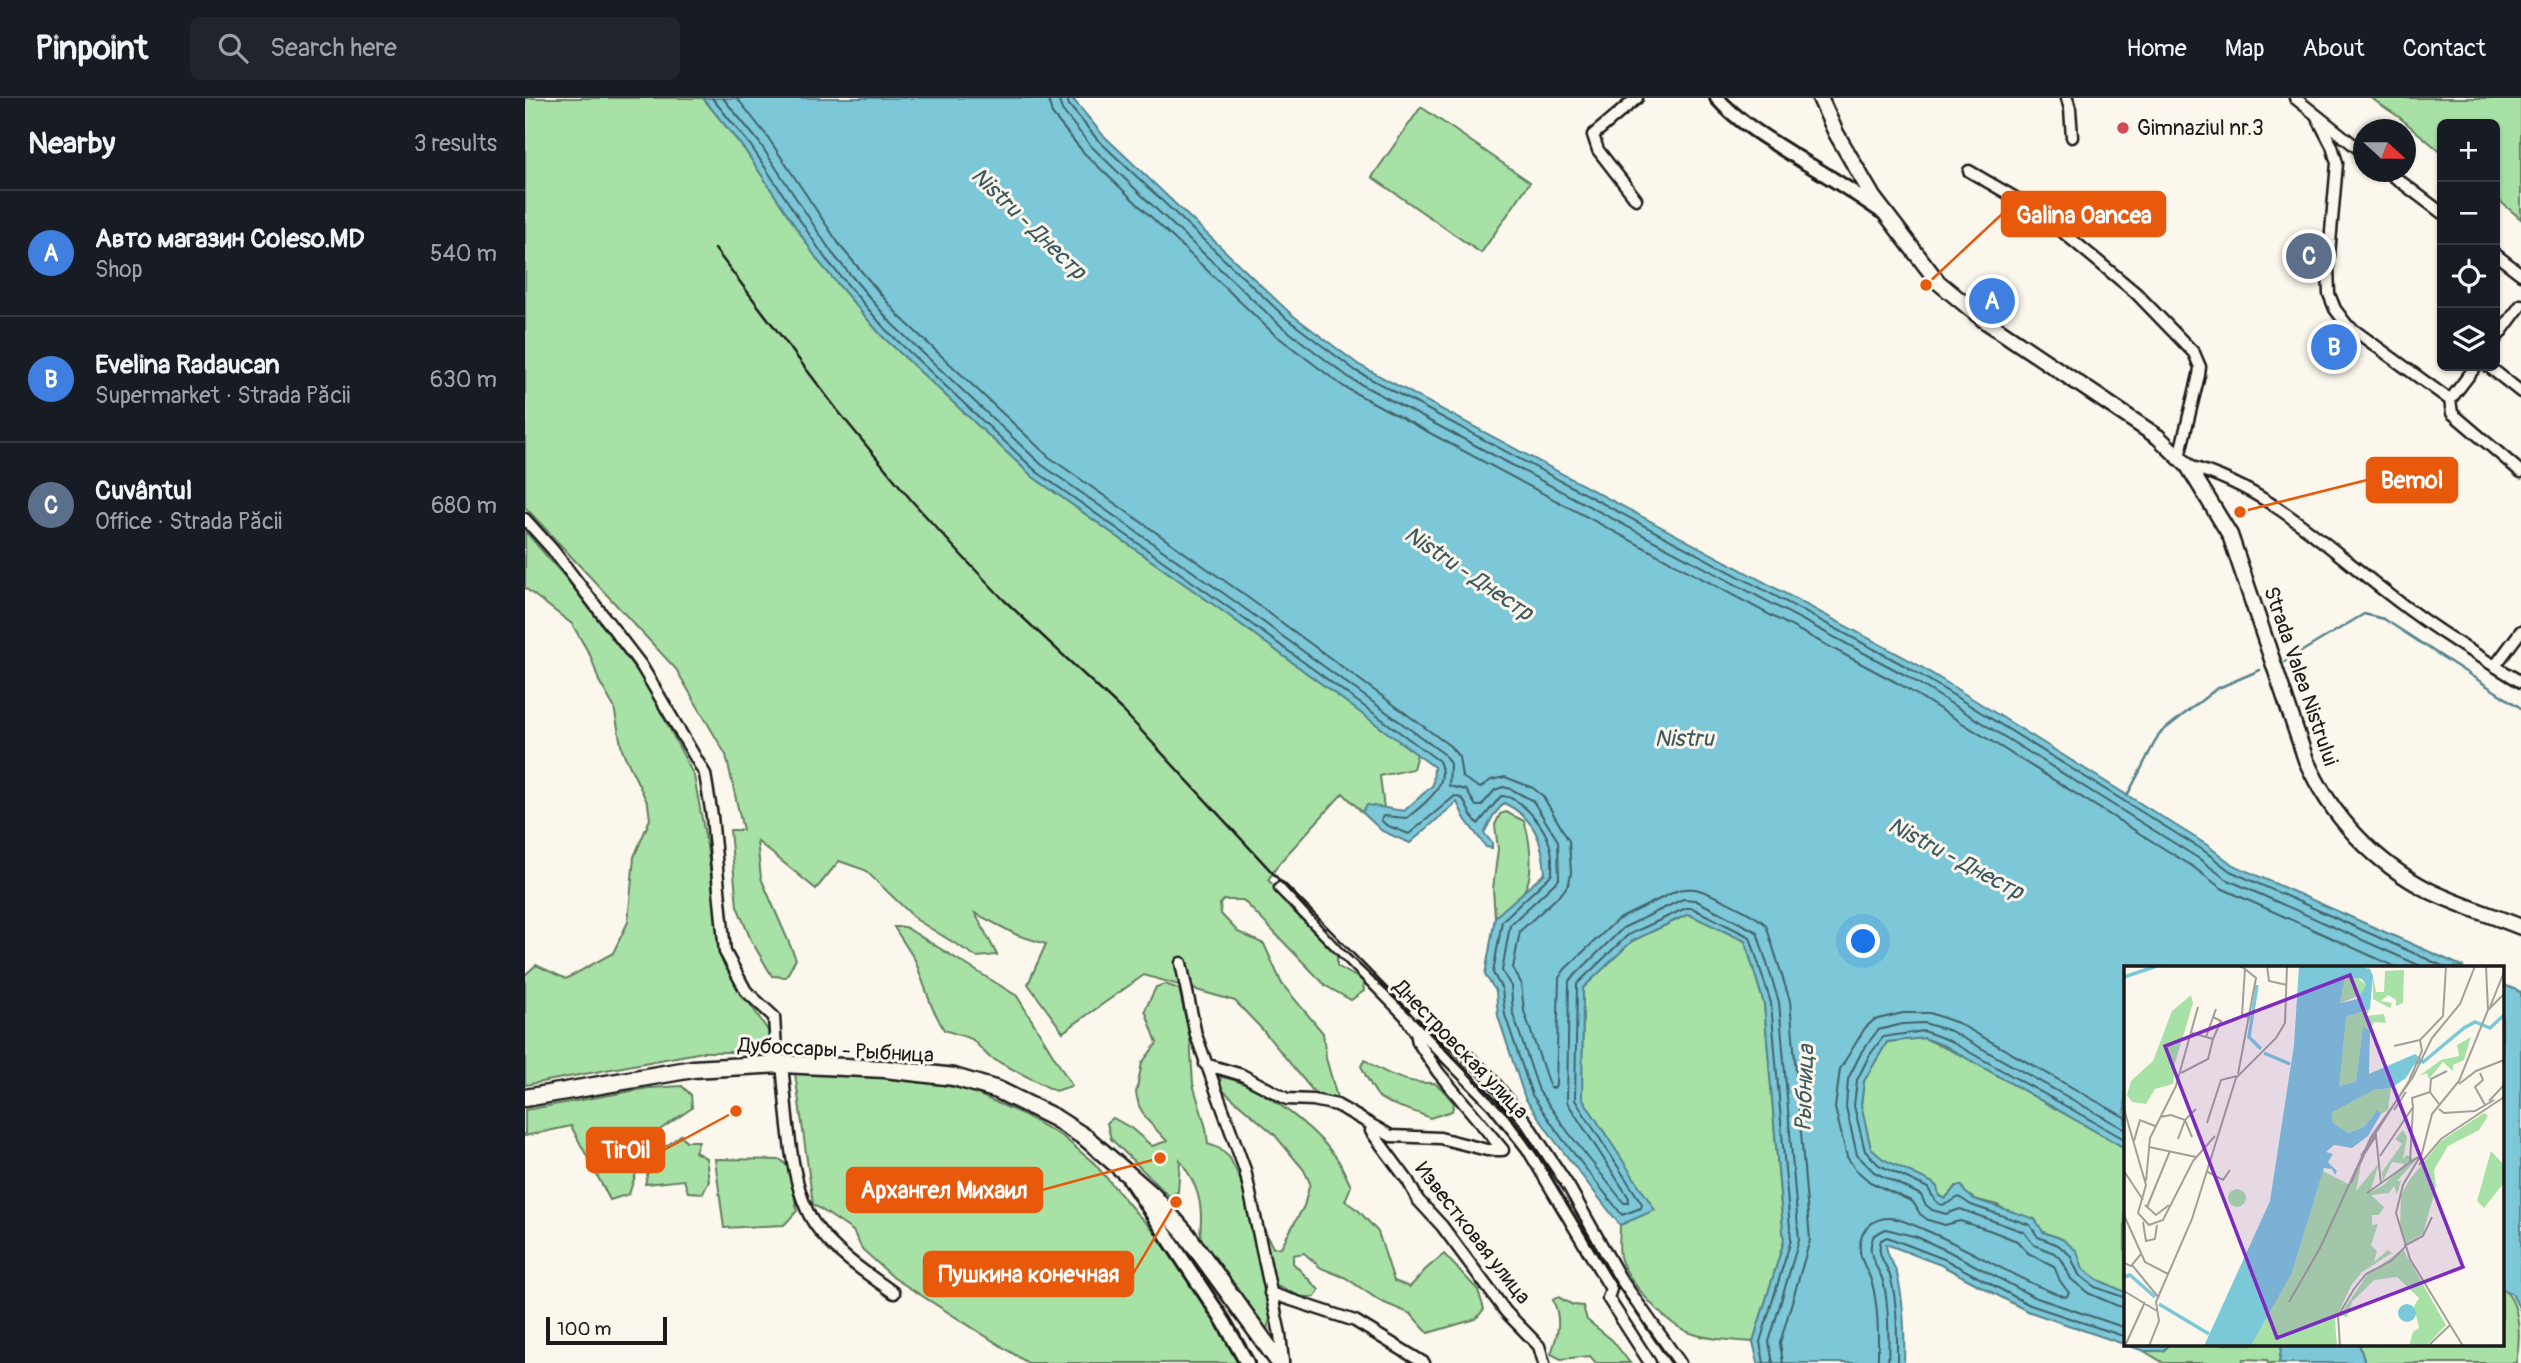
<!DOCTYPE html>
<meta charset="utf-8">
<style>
body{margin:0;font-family:Pangolin,sans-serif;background:#20242c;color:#f1f3f6}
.controls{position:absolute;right:21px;top:21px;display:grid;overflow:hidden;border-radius:10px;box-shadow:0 2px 5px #0004}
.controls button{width:63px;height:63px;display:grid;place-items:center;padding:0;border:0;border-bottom:2px solid #363941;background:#171b24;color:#f1f3f6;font:35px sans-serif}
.compass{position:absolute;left:1828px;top:21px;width:63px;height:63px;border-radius:50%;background:#171b24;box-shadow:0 2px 5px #0004;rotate:111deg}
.scale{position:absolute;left:21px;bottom:18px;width:121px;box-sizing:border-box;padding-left:7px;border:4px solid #1c1c1c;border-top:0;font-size:19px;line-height:24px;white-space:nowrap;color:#1c1c1c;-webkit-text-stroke:5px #fbf7ec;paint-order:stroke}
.you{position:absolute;left:1339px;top:844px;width:24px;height:24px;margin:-18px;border:5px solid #fff;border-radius:50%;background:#1a73e8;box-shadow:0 0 0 10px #1a73e833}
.badge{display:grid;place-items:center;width:46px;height:46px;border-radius:50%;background:#d93025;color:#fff;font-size:23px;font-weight:700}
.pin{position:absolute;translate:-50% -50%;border:4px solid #fff;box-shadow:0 2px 7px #0006}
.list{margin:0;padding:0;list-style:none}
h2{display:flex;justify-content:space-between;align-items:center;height:91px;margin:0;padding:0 28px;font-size:30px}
h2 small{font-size:23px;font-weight:400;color:#9ea1a6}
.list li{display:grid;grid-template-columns:46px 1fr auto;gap:21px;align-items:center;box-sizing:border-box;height:126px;padding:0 28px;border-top:2px solid #363941}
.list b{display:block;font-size:26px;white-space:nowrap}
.list p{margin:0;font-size:23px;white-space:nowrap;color:#9ea1a6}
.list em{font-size:23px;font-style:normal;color:#9ea1a6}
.icon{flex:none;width:38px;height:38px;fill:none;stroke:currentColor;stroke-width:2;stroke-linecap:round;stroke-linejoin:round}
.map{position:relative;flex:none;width:1996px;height:1265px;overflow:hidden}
header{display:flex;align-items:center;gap:42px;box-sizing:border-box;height:98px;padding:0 35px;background:#171b24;border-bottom:2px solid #363941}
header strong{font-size:33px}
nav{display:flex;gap:38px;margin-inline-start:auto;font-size:24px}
.search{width:490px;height:63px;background:#20242c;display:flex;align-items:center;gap:18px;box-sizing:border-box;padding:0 24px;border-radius:10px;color:#9ea1a6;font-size:26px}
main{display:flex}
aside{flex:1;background:#171b24}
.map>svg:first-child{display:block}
</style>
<header>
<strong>Pinpoint</strong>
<div class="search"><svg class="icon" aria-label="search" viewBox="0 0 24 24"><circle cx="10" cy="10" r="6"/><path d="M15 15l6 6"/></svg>Search here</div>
<nav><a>Home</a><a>Map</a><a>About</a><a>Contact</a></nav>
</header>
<main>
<aside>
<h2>Nearby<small>3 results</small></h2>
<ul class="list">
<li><span class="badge" style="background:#3f7fe0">A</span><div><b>Авто магазин Coleso.MD</b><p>Shop</p></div><em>540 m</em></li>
<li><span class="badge" style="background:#3f7fe0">B</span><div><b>Evelina Radaucan</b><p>Supermarket · Strada Păcii</p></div><em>630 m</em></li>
<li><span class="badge" style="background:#5c6f8a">C</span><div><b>Cuvântul</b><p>Office · Strada Păcii</p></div><em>680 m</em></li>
</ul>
</aside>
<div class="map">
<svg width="1996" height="1265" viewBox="0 0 1996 1265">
<rect width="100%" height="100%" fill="#fbf7ec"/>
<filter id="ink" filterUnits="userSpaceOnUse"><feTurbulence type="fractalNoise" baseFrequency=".0143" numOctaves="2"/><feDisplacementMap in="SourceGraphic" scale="14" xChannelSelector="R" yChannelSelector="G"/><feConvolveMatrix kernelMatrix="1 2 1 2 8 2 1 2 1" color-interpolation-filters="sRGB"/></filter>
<g filter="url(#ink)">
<path fill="#a8e1a6" stroke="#627e61" stroke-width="2" d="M0,0H178L220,52L294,164L356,237L508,379L699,514L892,656L888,671L855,678L859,711L843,707L837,714L818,695L755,764L743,782L808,849L812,857V868L838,883L839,893L826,902L801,888L718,802H699L695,806L696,816L713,834L739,846L757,886L798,935L801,960L813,1003L799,1000L788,993L736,930L710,903L619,877L538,934L503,886L521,846L492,837L450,815L472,857L452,859L392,822L340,772L314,763L291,791L232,743L236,780L271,861L261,879L247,878L226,842L212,808L205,732H218L201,657L151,571L0,409Z
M1846,0H1996V121L1970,99V26H1917V55L1874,19Z
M896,9L1005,84L956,155L847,79Z
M0,433L40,479L121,585L169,678L182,748L197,864L244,934L241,954H178L0,987V877L11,867L41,881L88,855L103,824L109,759L125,721L123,706L97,652L89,609L74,583L66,559L47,526L0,490Z
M981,714L999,723C1005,740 1010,777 999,793C993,803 979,812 970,819L968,791L973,751L970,727L975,716Z
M1164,816L1220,843L1239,906L1259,1143L1228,1244C1207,1242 1183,1242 1163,1234C1140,1225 1102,1183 1095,1159C1093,1149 1095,1137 1095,1127L1129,1112L1057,1000L1058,890L1107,843Z
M369,829H380L492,898L547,988L530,993L464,959L447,941L419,932L407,909L390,862Z
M640,886L654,891L665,940L668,986L681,1030L683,1046L694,1050L705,1060L748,1150L756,1149L779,1108L785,1085L779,1072L749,1036L694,989L696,979C733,984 788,1029 811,1059C817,1067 821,1079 826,1088L820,1103L834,1113L853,1134L869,1183L885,1189L901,1171L919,1156L953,1192L959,1211L951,1221L903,1235L886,1216L855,1203L821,1180L796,1170L779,1155L768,1157V1165L794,1192L790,1199H776L754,1188L742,1232L734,1228L677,1148C674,1138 676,1130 676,1120C676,1096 668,1081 655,1062L653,1094L644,1098L586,1041L582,1025L588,1020L606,1030L627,1048L642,1043L622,1022L614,1008L611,995L617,965L632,945L620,912L631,889Z
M1399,940L1438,958L1600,1050V1194L1573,1182L1558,1171L1551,1153L1537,1141L1518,1134L1472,1107L1449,1101L1431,1088L1420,1101L1414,1098L1412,1089L1408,1085L1357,1061L1346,1051L1336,1007L1339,983L1362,944Z
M840,962C860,976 884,986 909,985L916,990L929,1005L927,1013L905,1020C892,1013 861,1007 853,998C846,989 841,978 836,968Z
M270,975L371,978L443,992L495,1015L538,1039L569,1065L613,1117L648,1151L716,1265H503L369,1180L337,1151L328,1133L288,1106Z
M157,988L166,997L167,1010L123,1040L104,1096L85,1102L46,1028L0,1038V1012L124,990Z
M156,1037L161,1043H174L170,1054L181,1060L184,1083L178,1095L163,1094L159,1082L120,1086L128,1052L143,1047Z
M190,1061L256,1062L264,1070L272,1113L259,1127L199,1130Z
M1977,1190C1996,1205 1996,1240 1991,1265H1840L1834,1246H1977Z
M1033,1199L1048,1207L1058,1208L1062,1222L1087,1242L1105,1265H1071L1065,1258L1036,1261L1026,1256C1033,1236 1037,1222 1028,1202Z
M1645,1246H1757L1754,1265H1743L1742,1262L1718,1261L1717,1265H1639L1619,1253H1638Z"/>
<path fill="#7bc8d9" stroke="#55838d" stroke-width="2" d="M178,0H547L577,36L766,216L834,267L1390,565L1682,747L1708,767L1939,869L1601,870L1600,1050L1420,948L1399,940L1362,944L1339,983L1336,1007L1346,1051L1358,1061L1408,1085L1412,1089L1414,1098L1420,1101L1431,1088H1437L1440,1094L1449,1101L1510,1121L1518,1134L1537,1141L1552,1153L1558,1171L1573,1182L1600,1194L1601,1246H1645L1638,1253H1619L1502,1213L1416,1167L1361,1146C1362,1161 1369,1164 1372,1176C1379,1204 1380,1236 1379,1265H1233L1228,1244L1259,1143L1239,906L1220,843L1163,816L1107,843L1058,890L1057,1000L1130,1112L1095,1127L1030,1043L1000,1000L973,918L971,893L960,877L970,819L1020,775C1018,743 1009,719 979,705L968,718L959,735L967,745V750L961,749L940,721L932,704L885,745L857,733L837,714L842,707L879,713L908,687L909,669L699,514L508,379L356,237L294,164L220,52Z
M1977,886L1996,894V1214L1987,1196L1977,1190Z
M1757,1246H1834L1840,1265H1754Z"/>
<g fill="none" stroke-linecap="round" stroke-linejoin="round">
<path stroke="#426168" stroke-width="2" d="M187,0L226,48L300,160L361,232L512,374L703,509L914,663C926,688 899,706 882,720L858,718L856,722L861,727L884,736L930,698L938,701L946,717L953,726L976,698C996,698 1021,730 1025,748C1028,756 1027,767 1027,776L977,823L968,875L977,891L980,917L1007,997L1036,1039L1097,1117L1116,1110L1117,1106L1050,1002L1052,886L1103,837L1161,810H1167L1225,839L1246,905L1266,1142L1235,1244L1239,1265
M198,0L234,44L307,155L367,226L517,367L708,502L919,656L925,666L924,688L941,692L951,708H956L970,692L978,689L986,691L1008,703L1033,743L1034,781L985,827L977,873L986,888L988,916L1014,993L1043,1034L1099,1105H1103L1104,1100L1042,1004L1044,883L1098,830L1158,801L1170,802L1232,834L1254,904L1274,1142L1244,1244L1248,1265
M212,0L242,38L316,149L375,219L524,359L714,493L925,648L934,659L937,679L955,690L966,682L980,679L1008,690L1018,698L1044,743L1046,775L1044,785L1038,794L995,833L988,870L996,885L999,913L1025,990H1029L1031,987L1034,880L1040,871L1092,822L1153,792C1159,791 1164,790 1170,791C1184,794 1231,817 1241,827L1265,903L1285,1142L1255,1245L1258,1265
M523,0L527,16L559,55L749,236L819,289L1376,587L1667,768L1696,790L1873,870
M533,0L537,12L565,47L630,110L756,228L826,281L1382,578L1673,760L1701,781L1900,870
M542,0L544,7L572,41L762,221L831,273L1386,571L1678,752L1705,773L1922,870
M1601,1032L1426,933L1399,925L1378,926L1353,932L1337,953L1323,981L1321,1009L1332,1057L1349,1074L1396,1097L1400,1106L1407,1112L1421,1116L1435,1111L1499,1134L1509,1147L1529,1155L1537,1162L1546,1181L1563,1195L1593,1208L1601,1209
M1601,1042L1423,942L1399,933L1358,939L1344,958L1332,982L1329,1008L1340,1053L1354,1067L1403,1090C1414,1111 1415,1110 1434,1099L1446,1107L1505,1127L1513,1139L1533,1147L1545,1157L1554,1177L1570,1189L1601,1200
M1353,1265C1353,1239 1354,1211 1347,1185C1343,1171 1333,1162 1335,1145C1337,1130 1350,1119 1365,1120C1378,1121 1393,1129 1405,1134C1451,1154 1493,1183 1541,1199L1544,1195L1535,1183L1529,1168L1503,1155L1492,1143L1464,1132L1435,1123L1420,1127L1403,1122L1395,1116L1388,1104L1345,1084L1330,1071L1322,1059L1310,1010L1315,971L1340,930L1349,922L1378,915H1405L1433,925L1601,1020
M1363,1265C1364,1245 1364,1195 1356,1178C1349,1164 1341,1152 1349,1137L1361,1131L1392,1139L1423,1153L1509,1199L1601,1230
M1372,1265C1372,1237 1373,1205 1365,1178C1361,1165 1351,1157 1356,1142L1362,1139L1419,1161L1505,1207L1601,1239"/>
<path stroke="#55838d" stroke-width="2.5" d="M1759,564L1839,516L1859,521L1996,610
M1602,698L1634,636L1691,591L1735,572"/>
<g stroke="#1c1c1c" stroke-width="15">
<path id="minor" d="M1542,0L1545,11L1547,39
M1770,0L1839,55
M1792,19L1807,48L1812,65L1803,168L1804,196L1810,211L1822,227L1925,302L1951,268
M1444,73L1501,106L1521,120L1611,195L1669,255L1675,269L1674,277L1654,359
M1863,74L1917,115
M1111,101L1073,52L1068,37L1112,0
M1970,156L1996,176
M1970,242L1996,207
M1963,268L1996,294
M1925,302L1927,315L1996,374
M1663,368C1744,389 1805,452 1870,501C1910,532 1953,558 1996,584
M0,421L28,452L116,567L180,676L187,718L200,854L221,893L249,919L252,967
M1970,568L1996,533
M755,790L968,1007L1002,1050L1086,1191L1083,1200L1125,1265
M656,865L671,937L720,1072L755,1236L758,1264
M257,966C262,1012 264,1091 291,1128C310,1155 343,1176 369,1195
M680,966L717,977L762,1001L788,1002L812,1007L866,1038L915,1040L962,1052H978L913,974L893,944L891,935L882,921L893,912L963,977L1001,1024L1044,1089L1095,1180L1155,1265
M847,1027L846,1033L883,1083L893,1102L917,1128L981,1214L1014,1248L1019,1265
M745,1195L830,1223L899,1265"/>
</g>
<g stroke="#1c1c1c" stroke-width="18">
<path id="tertiary" d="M605,1082L699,1224L722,1265"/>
</g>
<g stroke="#1c1c1c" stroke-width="18">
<path id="secondary" d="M1192,0C1216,27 1251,46 1281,65C1307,80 1331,96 1356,113"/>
</g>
<g stroke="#1c1c1c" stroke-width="19">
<path id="primary" d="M1295,0L1311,35L1348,99L1413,184L1459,222L1633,339L1663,368L1705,437L1781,662C1806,719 1850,765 1905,793C1934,807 1966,817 1996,829"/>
</g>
<g stroke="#1c1c1c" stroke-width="21">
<path id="trunk" d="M0,1000L168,971L257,966L360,971L429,979L473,992L530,1020L561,1040L627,1097L661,1136L755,1265"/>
</g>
<use href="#minor" stroke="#fbf7ec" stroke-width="10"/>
<use href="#tertiary" stroke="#fbf7ec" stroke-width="12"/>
<use href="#secondary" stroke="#fbf7ec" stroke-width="12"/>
<use href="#primary" stroke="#fbf7ec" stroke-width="14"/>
<use href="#trunk" stroke="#fbf7ec" stroke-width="16"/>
<path stroke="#1c1c1c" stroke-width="2.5" d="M190,151L313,313L387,403L439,460L479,502L599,614L817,850L887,917L984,1018L1014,1059L1083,1174L1146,1265"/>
</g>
</g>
<circle fill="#d1495b" stroke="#fbf7ec" stroke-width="2.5" cx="1598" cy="30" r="7"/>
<g text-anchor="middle" stroke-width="6" stroke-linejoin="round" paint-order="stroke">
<g font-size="21" fill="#1c1c1c" stroke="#fbf7ec" text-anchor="start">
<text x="1612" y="37">Gimnaziul nr.3</text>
</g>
<g font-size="21" fill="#1c1c1c" stroke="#fbf7ec">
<text transform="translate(1776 578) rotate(71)" y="7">Strada Valea Nistrului</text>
<text transform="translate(936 951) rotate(46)" y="7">Днестровская улица</text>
<text transform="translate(311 952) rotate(3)" y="7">Дубоссары - Рыбница</text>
<text transform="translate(948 1135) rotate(52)" y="7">Известковая улица</text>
</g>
<g font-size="23" font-style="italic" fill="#3d585e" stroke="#fbf7ec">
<text transform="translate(504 125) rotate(44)" y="8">Nistru - Днестр</text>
<text transform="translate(944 475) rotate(34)" y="8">Nistru - Днестр</text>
<text x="1159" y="648">Nistru</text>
<text transform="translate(1431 760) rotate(28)" y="8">Nistru - Днестр</text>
<text transform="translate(1279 990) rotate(-88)" y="8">Рыбница</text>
</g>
</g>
<g transform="translate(1599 868)">
<rect width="380" height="380" fill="#fbf7ec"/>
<path d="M280,4L279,37L272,40V34L264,29L257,35L268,37L266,42L249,33V10L252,26H260L261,5ZM230,9L242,19L239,28L216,37L217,14ZM67,29L69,37L51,97L49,118L31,123L22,138L8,136L3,129L7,115L29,95L48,45ZM246,43L242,50L260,48L262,57L250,56L246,65L239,62L232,116L215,120L212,111L222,51ZM347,71L340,94L329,99V105L319,96L305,113L303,107L295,110L317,94L335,90L333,79ZM267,122L264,144L257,148L252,145L240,161L224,167L208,156V146L216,140L250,124ZM360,147L364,150L355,164L324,180L310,204L312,221L299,268L281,278L276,263L277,229L286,213L317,175ZM279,164L283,171L279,193L283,189L292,194L273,215H277L273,228L270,220L265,227L247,229L260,241L255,249H248V259L254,258L247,279L253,285L250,296L264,284L268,287L238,306L228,318L211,354L213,380H127L168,307L199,205L226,219L237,199L232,225L255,197L246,226L260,219L280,198L268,196L259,215L258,206L278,178L271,173ZM367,185L380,199V217L360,242L353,235ZM104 232a9 9 0 1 1 18 0a9 9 0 1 1-18 0ZM279,283L322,359L302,380H285L289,366L295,362L290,340L295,332L273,311L250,314L228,336L223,351L216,349L243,309Z" fill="#a8e1a6"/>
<path d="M175,0H232L246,3L249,10L246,43L222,51L215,120L232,116L239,61L246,65L245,108L291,88L302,96L290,99L282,112L267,122L250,124L208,146V156L224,167L240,161L253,144L257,148L244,170L228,182L210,179L202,186L209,188L204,196L213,205L211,209L208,203L200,202L168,307L127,380H80L146,235L170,79ZM221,10L238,13L242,19L234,33L216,37ZM274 347a9 9 0 1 1 18 0a9 9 0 1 1-18 0Z" fill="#7bc8d9" fill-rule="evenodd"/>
<path fill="none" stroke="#7bc8d9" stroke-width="3.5" d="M0,11L33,0M133,19L125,71L137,83M140,87L166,98M298,97L340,62L351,56L366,62L380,49M0,311L6,309L31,331M35,338L85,368"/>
<path fill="none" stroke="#a29f99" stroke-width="2" d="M116,0L121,3L118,49L126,52M143,0L145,15L163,19M261,0L321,1M366,41L380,6M364,44L380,28M89,51L97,55L89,73M82,71L92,43M270,80L296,74M57,107L84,93L89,73L68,67M356,107L359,114L351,121L361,139M114,108L132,12L121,3M335,118L352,105L380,94M365,135L380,119M315,138L306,126L307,113L323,105M0,143L22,219L14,247L25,259L39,254L69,195L91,170M315,143L320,147L351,145L370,134M270,144L282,126M36,151L47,149L61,154L68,171M83,157L97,114L113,110M54,173L61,154L72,143M10,175L16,154L31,160M25,181L72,191M237,190L285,115L298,85L296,74L319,50L322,0M239,190L252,170L257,218M256,190L289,141L288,132L306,126M286,196L289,141M295,199L317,173L380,131M0,205L19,234M82,205L99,214L106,204M22,215L26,172L52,120L74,41M227,217L240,189M243,227L294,191M21,239L32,249L45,239M23,241L46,185M0,249L21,296L44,308M19,256L22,275L31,273L33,259M280,280L299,270L308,251M0,297L7,300L17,288M8,299L35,332M0,325L33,345M165,336L196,282L247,171L289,111L308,72L336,38L351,0M1,380L21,336M25,380L35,355L32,336L68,253L112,112L152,72L161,57L163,0M216,380L214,350L230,323L242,308L267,295L281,281M304,380L326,359M339,380L286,293L272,247L279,219L298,187L308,148L335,115L364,44L362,0"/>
<path fill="#7b2cbf" fill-opacity="0.15" stroke="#7b2cbf" stroke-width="3.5" d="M226,9L339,301L153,372L41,80Z"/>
<rect width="380" height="380" fill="none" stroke="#1c1c1c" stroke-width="3.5"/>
</g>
<path fill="none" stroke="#e8590c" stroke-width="2.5" d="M1401 187L1477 116M1715 414L1842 382M211 1013L139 1052M635 1060L517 1092M651 1104L608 1176"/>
<g fill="#e8590c" stroke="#fbf7ec" stroke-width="2.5">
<circle cx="1401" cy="187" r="7"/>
<circle cx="1715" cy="414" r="7"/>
<circle cx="211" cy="1013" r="7"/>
<circle cx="635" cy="1060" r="7"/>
<circle cx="651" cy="1104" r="7"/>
</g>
<g fill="#e8590c" stroke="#e8590c" stroke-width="2.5">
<rect x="1477" y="94" width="163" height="44" rx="7"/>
<rect x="1842" y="360" width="90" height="44" rx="7"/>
<rect x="62" y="1030" width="77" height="44" rx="7"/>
<rect x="322" y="1070" width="195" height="44" rx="7"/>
<rect x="399" y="1154" width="209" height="44" rx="7"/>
</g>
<g font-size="23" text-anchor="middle" font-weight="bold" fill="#fff">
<text x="1559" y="125">Galina Oancea</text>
<text x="1887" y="390">Bemol</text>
<text x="101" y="1060">TirOil</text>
<text x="419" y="1100">Архангел Михаил</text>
<text x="504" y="1184">Пушкина конечная</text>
</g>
</svg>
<div class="controls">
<button>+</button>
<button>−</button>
<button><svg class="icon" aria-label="locate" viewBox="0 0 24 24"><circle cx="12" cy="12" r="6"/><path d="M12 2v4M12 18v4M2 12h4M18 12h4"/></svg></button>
<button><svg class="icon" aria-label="layers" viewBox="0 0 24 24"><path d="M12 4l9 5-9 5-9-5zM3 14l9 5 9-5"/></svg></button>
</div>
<svg class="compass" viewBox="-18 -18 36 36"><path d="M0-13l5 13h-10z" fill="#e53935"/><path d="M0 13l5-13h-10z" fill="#9ea1a6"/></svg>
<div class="scale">100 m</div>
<div class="you"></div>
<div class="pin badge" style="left:1467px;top:203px;background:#3f7fe0">A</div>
<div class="pin badge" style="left:1809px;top:249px;background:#3f7fe0">B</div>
<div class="pin badge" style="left:1784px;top:158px;background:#5c6f8a">C</div>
</div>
</main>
